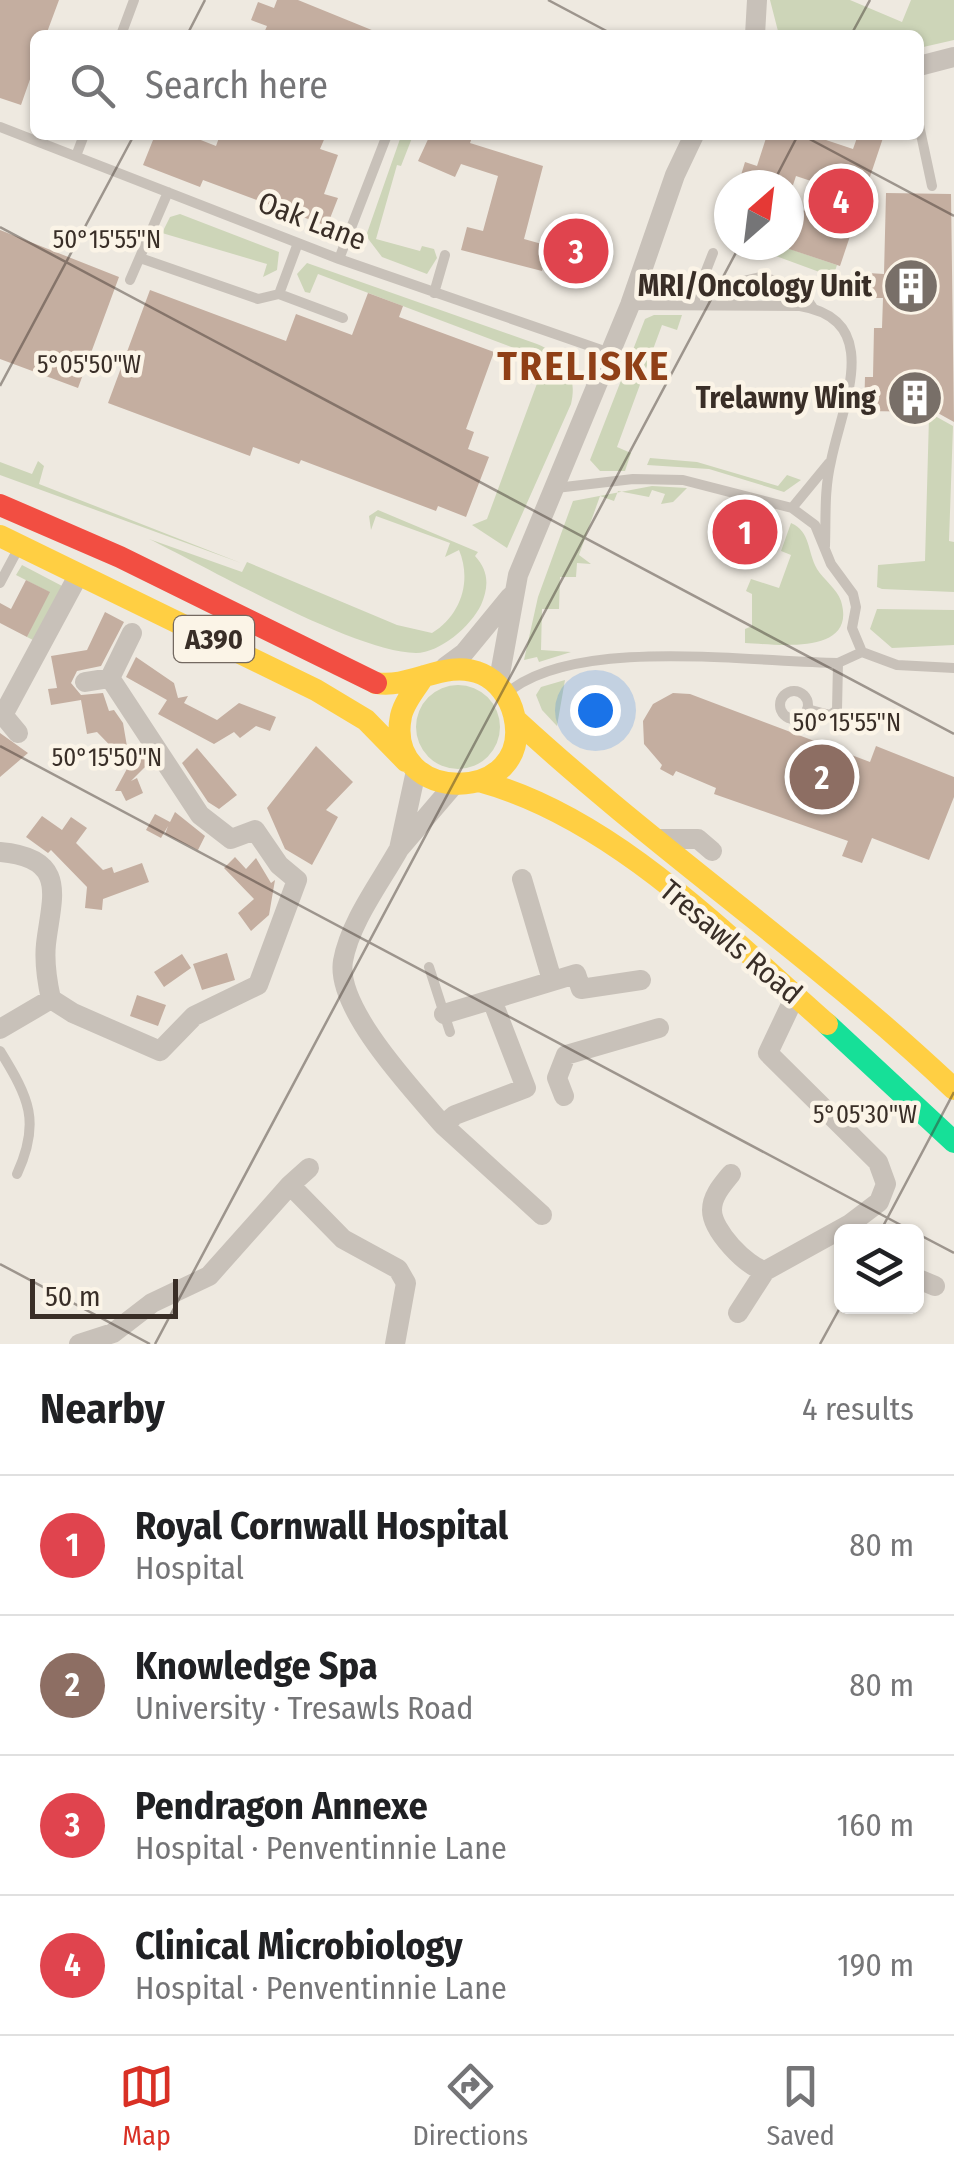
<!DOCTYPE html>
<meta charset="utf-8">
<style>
body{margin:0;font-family:"Fira Sans Condensed",sans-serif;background:#f2f2f2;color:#202124}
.controls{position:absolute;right:30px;bottom:30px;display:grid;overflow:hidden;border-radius:15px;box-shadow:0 2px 8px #0004}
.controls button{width:90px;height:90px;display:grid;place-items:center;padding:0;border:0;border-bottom:2px solid #e0e0e0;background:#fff;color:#202124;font:50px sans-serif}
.compass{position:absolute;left:714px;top:170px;width:90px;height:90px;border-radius:50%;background:#fff;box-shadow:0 2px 8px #0004;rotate:28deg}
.scale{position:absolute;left:30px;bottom:25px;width:148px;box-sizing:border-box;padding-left:10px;border:5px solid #392e27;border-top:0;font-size:28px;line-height:35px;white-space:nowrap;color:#392e27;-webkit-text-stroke:8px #fbf4e7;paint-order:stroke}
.you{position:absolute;left:595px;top:710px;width:35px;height:35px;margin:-25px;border:8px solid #fff;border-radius:50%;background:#1a73e8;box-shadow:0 0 0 15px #1a73e833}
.badge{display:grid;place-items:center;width:65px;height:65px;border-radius:50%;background:#d93025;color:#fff;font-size:32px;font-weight:700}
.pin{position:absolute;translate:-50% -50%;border:5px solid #fff;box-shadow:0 2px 10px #0006}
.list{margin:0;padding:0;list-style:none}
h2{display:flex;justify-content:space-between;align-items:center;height:130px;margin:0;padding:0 40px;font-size:42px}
h2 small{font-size:32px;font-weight:400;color:#757577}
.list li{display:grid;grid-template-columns:65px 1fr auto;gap:30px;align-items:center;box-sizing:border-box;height:140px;padding:0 40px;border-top:2px solid #e0e0e0}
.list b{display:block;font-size:38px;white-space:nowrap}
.list p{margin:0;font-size:32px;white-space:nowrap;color:#757577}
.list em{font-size:32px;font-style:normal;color:#757577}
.icon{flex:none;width:55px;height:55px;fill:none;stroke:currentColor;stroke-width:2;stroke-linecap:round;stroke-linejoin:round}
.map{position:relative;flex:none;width:954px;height:1344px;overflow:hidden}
.search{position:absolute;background:#fff;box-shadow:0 2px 8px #0004;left:30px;right:30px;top:30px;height:110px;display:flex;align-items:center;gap:25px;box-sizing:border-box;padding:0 35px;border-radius:15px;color:#757577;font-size:38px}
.sheet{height:690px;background:#fff}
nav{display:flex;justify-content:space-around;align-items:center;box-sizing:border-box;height:140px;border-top:2px solid #e0e0e0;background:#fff;font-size:28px;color:#757577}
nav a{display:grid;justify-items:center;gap:5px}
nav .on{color:#d93025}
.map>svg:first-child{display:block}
</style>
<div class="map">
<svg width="954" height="1344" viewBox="0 0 954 1344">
<rect width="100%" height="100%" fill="#eee9e0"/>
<path fill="#cdd5b8" d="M770,0H850L902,22L911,0H954V40L919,48V35H779Z
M406,137L412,138L401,166L397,165L376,239L420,251L422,246L434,249L437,258L427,274L382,257L366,236L400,139Z
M180,214L279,252L277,270L263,277L267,264L162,233L170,217Z
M746,245H778L837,265L833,277Z
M307,263L537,344C564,355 578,375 571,404L507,548L472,525L487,519L542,370L535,356L318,274L310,293L305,292L297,274Z
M654,315H682L677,330L662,325L617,447L631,453L625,471H600L590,460L645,319Z
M935,416L953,426L949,541L954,542V592L882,589L877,587L878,565L925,561L929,417Z
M650,458L697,462L778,486L787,475L801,480L784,492L709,469L647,465Z
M38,461L44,466L39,484L241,563L0,475V462L32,474Z
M652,486L687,488L673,502L661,504L665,494L652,490L649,497L618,491L614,501L600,496L579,555L591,564L577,563L576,577H560L559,609H542L541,650L571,652L539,662L537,657L524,660L538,597L573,501Z
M378,510L478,552L475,556C489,571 489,587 481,605C471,626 440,653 416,653C356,653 209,568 149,539L242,572L247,562L397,625L432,633C461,615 472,581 459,550L445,557L450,543L376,516L371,530L369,516Z
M791,523C811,532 807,551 817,569C823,579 837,589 841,601C858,657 774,644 745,643V629L752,626V594L746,591L751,579L779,588L791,555L781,551Z
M22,565L64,587L35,641L27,637L49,592L16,575Z
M877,609L954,610V645L892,648L870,629Z
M565,680L557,726L542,710L536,695L541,687Z
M416 727a42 42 0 1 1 84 0a42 42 0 1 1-84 0Z"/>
<path fill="#c4aea0" d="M0,0H59L46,35H35V65L21,105L0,98Z
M277,0H298L384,35H263L267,26L251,20L258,2L274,8Z
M155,135H188L216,146L220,135H326L320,149L338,155L324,194L338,198L327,226L203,180L200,187L143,165Z
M430,135H473L470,143L543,166L524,239L549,246L542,271L461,250L467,227L483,231L498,176L461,164L455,177L418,161Z
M767,135H811L853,149L858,135H884L840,266L789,249V205L816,215L826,186L796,176L793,185H738L745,162L757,166Z
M886,193L951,194L954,422L936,412L864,411L865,377H873L874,328H882L883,298H868V273L884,274Z
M559,223L601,235L597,250L609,253L602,278L574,270L577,259L551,252Z
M0,230L119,277L78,388L0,359Z
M150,290L286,341L296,314L352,335L368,293L403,306L399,317L494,352L466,429L474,432L468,449L489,457L466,517L438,506L436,511L301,460L299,464L253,447L250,456L108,403Z
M26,580L50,592L27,637L0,623V603L11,609Z
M105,612L124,622L101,666L77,671L71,683L81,695L103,693L109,711L114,710L123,723L130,764L139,747L149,763L131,781L137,778L143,793L126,801L121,791H115L129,765L97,732L87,734L81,700L51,705L48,689L57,688L51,656L87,650Z
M136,657L174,683L178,698L188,696L184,703L217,720L239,703L276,717L270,731L256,726L240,738L234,732L214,744L158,714L167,700L126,677Z
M673,693L690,694L870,762L876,746L954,777V797L929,860L872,838L862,863L842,856L848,841L714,794L716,788L676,771L673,776L660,769L662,765L644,744L643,721L653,704Z
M0,733L28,753L0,777Z
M316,746L353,782L326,810L338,817L312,865L285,849L267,808Z
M197,748L237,795L219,809L208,802L182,763Z
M175,812L205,836L198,850L165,834L168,826L161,838L146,830L155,814L170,822Z
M42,816L62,830L71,817L87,828L76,843L103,870L112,867L114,873L142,863L149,882L103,899L102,910L85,908L87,887L51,850L48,853L26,837Z
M235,857L246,869L256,858L271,883L275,880L269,915L251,931L238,913L254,899L224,868Z
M227,953L235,980L202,990L193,964Z
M182,954L191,968L164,987L154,972Z
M137,995L166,1005L158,1026L130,1016Z"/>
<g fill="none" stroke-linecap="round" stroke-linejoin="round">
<path stroke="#c8c1b9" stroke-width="10" d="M121,35L134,0
M919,125L932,186
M0,127L339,259L610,353
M76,156L84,135
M143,259L258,299L279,294L343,318
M339,259L387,135
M130,280L168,192
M434,293L445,255
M279,294L298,243
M693,304L713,253
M732,304L743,281L760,277L798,286L813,308
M631,305L800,306C885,320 842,405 831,461C824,490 826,517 825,546
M556,488L633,479L683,480L792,508L815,525L831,564L853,594L856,607L852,628L862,652L897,665L954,668
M792,508L829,463
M0,583L17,551
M512,689C583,637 750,662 838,663L862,652
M780 705a14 14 0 1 1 28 0a14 14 0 1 1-28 0Z
M807,709L830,715L837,710L838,663
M429,967L450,1032
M0,1051C29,1098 41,1122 17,1174"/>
<path stroke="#c8c1b9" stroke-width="20" d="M755,35L757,0
M919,66L954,57
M445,667L464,653L510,597
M85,682L110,678
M498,685L518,575L630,305L675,175L694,135
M0,711L3,715L79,574
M3,715L18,733
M416,771L399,849L452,787
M659,839H698L712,851
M399,849C380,883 350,922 343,961C335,1008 413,1090 443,1125L455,1115L526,1088L492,1000
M0,852C70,858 51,899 46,944C44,963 47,981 51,999
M522,879L552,980
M444,1014L576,974L581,989L641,980
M0,1029L51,999L73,1013L160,1051L194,1016L258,985L297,880L279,865L255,830L231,839L200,815L110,678L132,633
M564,1096L557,1078L566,1055L659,1028
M443,1125L542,1215
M731,1174C722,1185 712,1196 712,1210C712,1231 746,1266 765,1271
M290,1185L309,1168
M916,1278L935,1286
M738,1313L765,1271L850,1224L879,1202L886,1184L878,1162L768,1053L795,996
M79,1344L113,1333L152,1303L209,1276L290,1185L343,1239L398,1269L406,1283L395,1344"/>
<path stroke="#16e098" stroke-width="22" d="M827,1024L954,1142"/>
<path stroke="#ffcf43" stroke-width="22" d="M0,536L316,690L366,720L406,761
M376,683C412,689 446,658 482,674C498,681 510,698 514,715C536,806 383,807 401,716C404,702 416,688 424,676
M516,720C657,850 815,957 954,1089
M482,782C613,818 726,935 827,1024"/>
<path stroke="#f24e42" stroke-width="22" d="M0,505L120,557L376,683"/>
</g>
<path fill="none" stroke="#392e27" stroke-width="2.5" stroke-opacity="0.45" d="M548,0L614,35M187,35L205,0M851,35L870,0M802,135L954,216M772,185L798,135M0,227L954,734M0,386L134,135M0,746L914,1232M880,1232L954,1092M916,1233L954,1253M0,1264L150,1344M155,1344L740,245M820,1344L842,1304"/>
<defs>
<g id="building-disc" transform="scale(2.875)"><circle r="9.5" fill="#786f68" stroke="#fbf4e7"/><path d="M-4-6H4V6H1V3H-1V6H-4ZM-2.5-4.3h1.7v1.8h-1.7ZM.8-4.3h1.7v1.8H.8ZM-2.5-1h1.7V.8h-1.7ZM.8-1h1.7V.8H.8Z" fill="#fff"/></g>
</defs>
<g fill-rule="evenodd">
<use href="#building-disc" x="911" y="286"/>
<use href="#building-disc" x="915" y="398"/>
</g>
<g text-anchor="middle" stroke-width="9" stroke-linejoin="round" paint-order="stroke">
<rect fill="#fbf4e7" stroke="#736961" stroke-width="2.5" x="174" y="616" width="80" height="46" rx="8"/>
<g font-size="28" font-weight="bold" fill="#392e27">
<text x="214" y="649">A390</text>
</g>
<g font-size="30" fill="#392e27" stroke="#fbf4e7">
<text transform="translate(312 221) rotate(21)" y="10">Oak Lane</text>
<text transform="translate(731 942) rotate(40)" y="10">Tresawls Road</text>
</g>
<g font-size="30" font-weight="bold" fill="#392e27" stroke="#fbf4e7" text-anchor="end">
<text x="872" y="296">MRI/Oncology Unit</text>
<text x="876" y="408">Trelawny Wing</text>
</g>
<g font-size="40" font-weight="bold" letter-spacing="2.5" fill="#904017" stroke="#fbf4e7">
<text x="584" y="380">TRELISKE</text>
</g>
</g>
<g font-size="25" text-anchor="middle" fill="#392e27" stroke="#fbf4e7" stroke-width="9" stroke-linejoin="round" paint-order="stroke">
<text x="107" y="248">50°15'55"N</text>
<text x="89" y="373">5°05'50"W</text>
<text x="847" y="731">50°15'55"N</text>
<text x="107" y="766">50°15'50"N</text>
<text x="865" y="1123">5°05'30"W</text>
</g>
</svg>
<div class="controls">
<button><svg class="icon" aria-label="layers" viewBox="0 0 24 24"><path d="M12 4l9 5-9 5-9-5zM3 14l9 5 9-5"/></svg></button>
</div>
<svg class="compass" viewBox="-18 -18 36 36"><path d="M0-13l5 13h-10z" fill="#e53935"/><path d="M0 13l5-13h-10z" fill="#757577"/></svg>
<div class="scale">50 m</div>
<div class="you"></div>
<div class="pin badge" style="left:745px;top:532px;background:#e0444e">1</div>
<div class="pin badge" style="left:822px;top:777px;background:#8d6e63">2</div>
<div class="pin badge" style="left:576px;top:251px;background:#e0444e">3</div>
<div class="pin badge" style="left:841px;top:201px;background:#e0444e">4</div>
<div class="search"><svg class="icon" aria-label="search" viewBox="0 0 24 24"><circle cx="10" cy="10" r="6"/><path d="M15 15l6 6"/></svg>Search here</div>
</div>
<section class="sheet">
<h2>Nearby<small>4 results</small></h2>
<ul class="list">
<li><span class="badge" style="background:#e0444e">1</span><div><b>Royal Cornwall Hospital</b><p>Hospital</p></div><em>80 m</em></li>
<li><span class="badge" style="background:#8d6e63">2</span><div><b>Knowledge Spa</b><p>University · Tresawls Road</p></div><em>80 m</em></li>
<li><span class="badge" style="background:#e0444e">3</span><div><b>Pendragon Annexe</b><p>Hospital · Penventinnie Lane</p></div><em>160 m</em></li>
<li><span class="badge" style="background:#e0444e">4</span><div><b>Clinical Microbiology</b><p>Hospital · Penventinnie Lane</p></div><em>190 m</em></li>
</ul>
</section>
<nav>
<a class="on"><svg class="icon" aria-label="map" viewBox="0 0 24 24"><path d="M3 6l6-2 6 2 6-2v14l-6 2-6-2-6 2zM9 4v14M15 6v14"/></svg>Map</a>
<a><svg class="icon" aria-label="directions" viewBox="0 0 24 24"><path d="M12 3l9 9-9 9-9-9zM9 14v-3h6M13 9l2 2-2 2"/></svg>Directions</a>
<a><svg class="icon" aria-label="saved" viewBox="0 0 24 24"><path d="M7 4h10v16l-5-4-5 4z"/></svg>Saved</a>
</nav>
